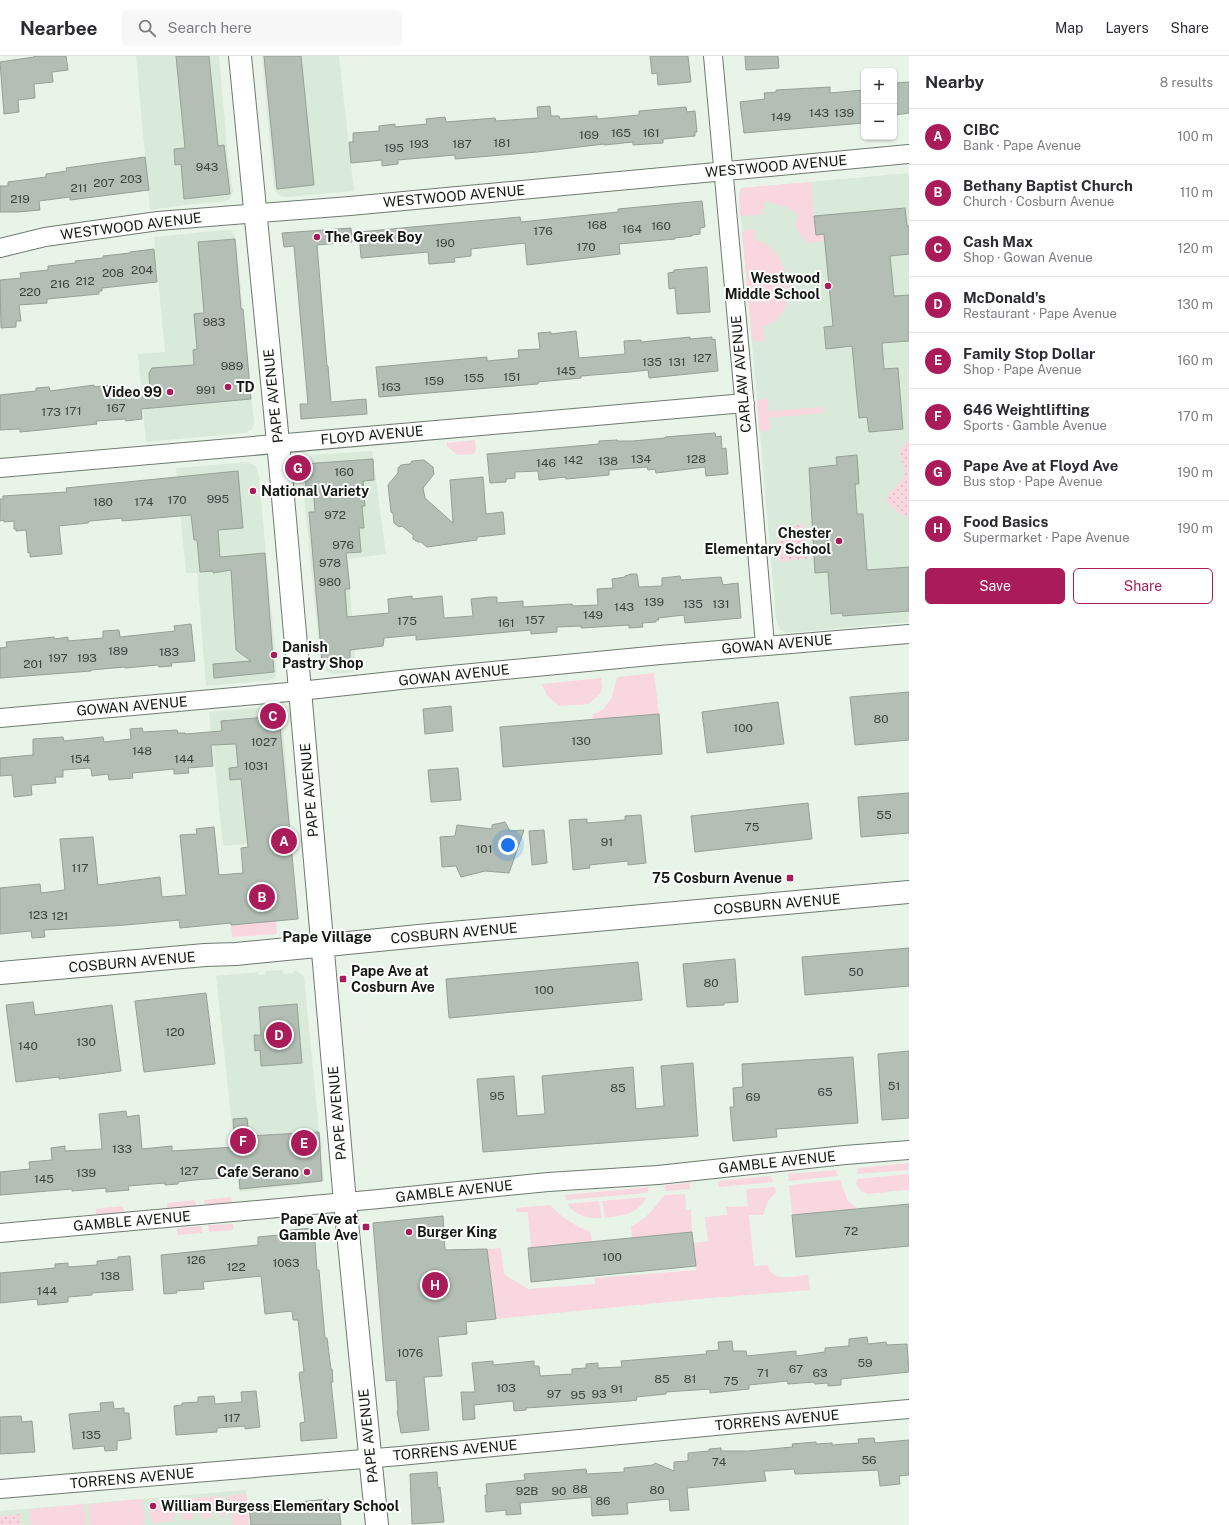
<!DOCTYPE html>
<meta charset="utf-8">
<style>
body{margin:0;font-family:"Public Sans",sans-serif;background:#f7f7f7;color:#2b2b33}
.controls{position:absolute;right:12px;top:12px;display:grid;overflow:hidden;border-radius:6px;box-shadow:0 1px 3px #0004}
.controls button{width:36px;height:36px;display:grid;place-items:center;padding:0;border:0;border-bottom:1px solid #e1e1e2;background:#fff;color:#2b2b33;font:20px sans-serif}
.you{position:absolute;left:508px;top:789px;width:14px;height:14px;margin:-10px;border:3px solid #fff;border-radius:50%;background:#1a73e8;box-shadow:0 0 0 6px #1a73e833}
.badge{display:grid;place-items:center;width:26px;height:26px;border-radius:50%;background:#a91b59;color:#fff;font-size:13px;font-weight:700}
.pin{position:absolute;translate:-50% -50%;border:2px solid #fff;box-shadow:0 1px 4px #0006}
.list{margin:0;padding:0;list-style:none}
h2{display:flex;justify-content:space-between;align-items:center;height:52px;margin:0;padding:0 16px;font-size:17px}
h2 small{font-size:13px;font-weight:400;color:#7c7c81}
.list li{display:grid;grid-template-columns:26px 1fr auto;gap:12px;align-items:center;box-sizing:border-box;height:56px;padding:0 16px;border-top:1px solid #e1e1e2}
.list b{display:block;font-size:15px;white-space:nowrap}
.list p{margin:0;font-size:13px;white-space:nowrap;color:#7c7c81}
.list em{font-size:13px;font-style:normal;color:#7c7c81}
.actions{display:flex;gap:8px;padding:12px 16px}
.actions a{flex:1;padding:9px 0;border:1px solid #a91b59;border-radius:6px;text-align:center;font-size:14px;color:#a91b59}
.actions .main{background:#a91b59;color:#fff}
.icon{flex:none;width:22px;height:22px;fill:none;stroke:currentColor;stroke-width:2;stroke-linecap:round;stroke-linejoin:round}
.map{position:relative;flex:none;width:909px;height:1469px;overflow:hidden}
header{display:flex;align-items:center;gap:24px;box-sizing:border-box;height:56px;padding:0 20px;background:#fff;border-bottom:1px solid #e1e1e2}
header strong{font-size:19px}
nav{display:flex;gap:22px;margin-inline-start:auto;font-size:14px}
.search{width:280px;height:36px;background:#f7f7f7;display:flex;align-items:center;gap:10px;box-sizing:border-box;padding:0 14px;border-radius:6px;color:#7c7c81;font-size:15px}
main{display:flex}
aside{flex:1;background:#fff}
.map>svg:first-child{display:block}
</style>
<header>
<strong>Nearbee</strong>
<div class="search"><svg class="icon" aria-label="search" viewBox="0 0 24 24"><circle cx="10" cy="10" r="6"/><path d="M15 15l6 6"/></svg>Search here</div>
<nav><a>Map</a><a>Layers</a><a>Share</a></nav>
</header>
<main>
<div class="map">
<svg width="909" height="1469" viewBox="0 0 909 1469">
<defs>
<pattern id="park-dots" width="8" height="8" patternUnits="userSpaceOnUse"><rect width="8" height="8" fill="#f9d7df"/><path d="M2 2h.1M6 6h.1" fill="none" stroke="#d5b8be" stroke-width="1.8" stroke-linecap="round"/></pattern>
</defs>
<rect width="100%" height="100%" fill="#e9f4e9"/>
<path fill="#d9eada" d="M136,0H219L228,102L233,136L230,143L223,146L192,148L150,154Z
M262,0H339L354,135L288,141L279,140L274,132Z
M909,117V566L790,577L784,576L780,573L777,568L776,562L739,138L741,132Z
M225,174L232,175L236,183L254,367L252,373L246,377L146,386L138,298L165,296L154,181Z
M372,395L386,498L348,503L356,616L333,618L327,616L321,611L301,410L305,402L313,399Z
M248,406L256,410L259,421L277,616L274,623L266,625L206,630L197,517H186L176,412Z
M273,650L280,653L282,658L292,784L223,790L209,656Z
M282,914L285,918L292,917L295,914L304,920L324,1126L239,1136L216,920L258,916L259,919L266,918V915Z
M246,1434L249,1469H0V1455Z"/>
<path fill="#f9d7df" d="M811,126L816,179L824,178L825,185L809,187L806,185C798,175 791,172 799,159L786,151L765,145L761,159L740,160L739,144L741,132Z
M747,173H755V184C787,190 800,246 775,265C772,268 767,269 763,270L765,285L757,286L752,283L742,177Z
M765,342L768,344L769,355L822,351L823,355L821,357L769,362L770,374L766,376L759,374L757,345Z
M475,384L476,393L474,398L457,399L447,390V387Z
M654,617L659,658L593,664L592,659L604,653L612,641L617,621Z
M601,622L602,632L600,638L589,648L560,650L553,645L546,638L542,628Z
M276,865L277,878L232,881L231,869Z
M909,1107V1114L857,1118L858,1112Z
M836,1114L838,1120L789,1125L788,1118Z
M909,1118V1134H906L868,1138L862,1136L856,1128L857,1123Z
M770,1120L774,1126L719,1131L718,1125Z
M840,1124L848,1145L858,1153L792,1159L789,1129Z
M690,1127V1133L666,1135L665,1129Z
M649,1131L647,1137L566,1144L564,1139Z
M775,1131L776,1136L768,1145L763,1159H749L754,1210L768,1209C771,1227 795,1220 808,1219L810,1234L699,1243L496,1263L487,1193L501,1192L504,1218L528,1233L595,1228V1222L696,1214L693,1187L708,1185L705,1161L727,1159L726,1151L748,1150L746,1133Z
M685,1138L686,1154H691L692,1176L632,1182L631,1170C645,1164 655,1152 664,1139Z
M231,1141L232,1147L205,1150L204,1144Z
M646,1141C645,1146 642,1148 639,1151C629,1160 618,1160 605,1162L602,1145Z
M195,1144L196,1150L168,1153L167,1147Z
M599,1145L602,1162C588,1163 576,1160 567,1148Z
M550,1149C562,1162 574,1169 590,1176L592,1186L531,1192L528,1156H517L516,1152Z
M123,1150L124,1157L96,1159V1153Z
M233,1168V1174L209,1176L208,1169Z
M201,1170L202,1177L177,1179V1172Z
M247,1438L249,1469H233L228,1440Z
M223,1440L225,1461H222L220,1455L216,1454L212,1456L211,1462L203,1463L200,1456L197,1455L192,1459V1464H184L181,1458L177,1457L174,1459L172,1465L152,1467L149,1446Z
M142,1443L145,1464L143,1469H90L89,1448Z
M84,1448L86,1469H31L30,1456L32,1453Z"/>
<path fill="url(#park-dots)" d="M909,385V462L899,457L886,445C888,434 902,430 904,419C906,403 891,397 909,385Z
M804,468L808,502L807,503L781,505L779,504L777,472Z
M20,1458L21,1469H0V1460Z"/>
<path fill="#b3beb4" stroke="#95a096" d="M34,0H66L68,14L52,16L53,26L34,28L35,42L18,44L19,56L4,58L0,6L34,1Z
M176,0H209L218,90L224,89L230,138L184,143L181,108L175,109L174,93L185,92Z
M264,0H301L314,129L277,133Z
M650,0H688L691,26L658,29L657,17L652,18Z
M745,0H778L779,12L746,14Z
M909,26V57L894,59V27Z
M830,31V37L864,34V67L744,77L740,46L765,43L764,37L776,36V34Z
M550,50L551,60H559L560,63L597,60V63L639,59V55L686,51L687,56L695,55L697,76H695V80L663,83V87L633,89V86L604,89V88L537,96L455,103V99L398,104V108L382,110V104L351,107L349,86H353V77L379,75V70L395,68V71L427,68L426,63L445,61L446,66L495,62L496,65L538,62L537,51Z
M145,101L149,134L70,144V141L39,145L40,154L18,156H0V130H8V126L46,121V118L67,115L66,112Z
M702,145L705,171L700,172V178L692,179V180L675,182V183L619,188L620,198L527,209L525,187L471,193V200L454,202L455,206L429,208L428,196L361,202L359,176L520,161L521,166L618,156V153Z
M905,152L907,170H909V198L890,200L894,240L909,239V285L882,287L884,313L898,312L903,373L869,376L867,361L859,362L852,290L826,293L824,271L833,270L824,178L816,179L814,160Z
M351,172L352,186L317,189L327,310H328L331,346L366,343L367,358L301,363L300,348H308L294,190L284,191L282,177Z
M235,183L241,253H243L251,343L141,353L142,363L126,365L125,363L96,365L97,368L41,374L20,376V373L0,374V339L36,335V332L49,331L50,335L94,329V331L111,329L112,336L116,335V338L150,334L149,317L152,312L194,309L193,294L197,293L194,258L204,257L198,186Z
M154,193L157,226L102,232V235H99V238L47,243V247L19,249L21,265H16V271L1,272L0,224L21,222L20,217L48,214V210L76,207L75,205L103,202V200L130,197V196Z
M707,211L710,256L677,258L675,232L669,233L668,217L674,216V214Z
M576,275L579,302L625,298L624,285L641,284V286L690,281V283L712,281V284L715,283L718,315L649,322L648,314L630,316L581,320V322L538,326V328L379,341L376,311L487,301V305L519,302L518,294L540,293L538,277L551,276V278Z
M715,377L716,381L721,380L722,393L726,392L728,418L706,420L705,411L656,417L655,413L648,414L647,411L609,414V419L566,423L565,421L539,424L538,415L515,416V422L506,423V426L490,427L487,398L599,388V385L617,384V385H633L665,382V381Z
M857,399L859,428H855L857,458H863L867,514L909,511V555L843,560L842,557L831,558L828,516L815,517L809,412L837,409L836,401Z
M373,403L374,424L363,425L365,450H362L364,472H359L361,496L346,497L350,533H345L347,561L389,557L388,543L412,540V543L442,540L444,562L473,560L471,543L490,541H497V547L523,545V551L572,548L573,550L598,549L597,533L613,532L612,523L625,521V520L631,518H637L639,531L662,530V522L680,520L681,524L721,521L723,529L738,527L741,562L685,567L684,559L658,562L659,564H656V566L642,567L643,571L629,572V569L581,572V570L557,571V576L531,578V574L416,584V579L384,582L383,590L350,594V603L322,605L309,456H315L313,430H306L304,408Z
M424,404L433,411L434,418L423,432L425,442L453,467L450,424L483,421L486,458L503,456L505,478L477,481V484L427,491L421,486H418L413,483V479L402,470L399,471L394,467L393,457L391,456L388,429L398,417V412L401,409L410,408L412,405Z
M238,415L243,472L218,474L220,501L265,497L274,616L214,622L213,608L251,605L236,594L231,514L213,517V515L200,516L197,484H194L191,459L122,465V462L90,465L88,467L59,470L62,498L30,501V496L28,497L26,474L16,475V473H14V465L4,466V464L0,465V443H3V440L67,436L66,432Z
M191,568L195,605L171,607L172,610L159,611L158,609L125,612V611L91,614V615L0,622V592L7,591L6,586L54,581L55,583L68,581V585L103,582V575L119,574L120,581L175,575L174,570Z
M909,636V684L855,689L850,641Z
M778,646L784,688L707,697L702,656Z
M451,650L453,675L425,678L423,653Z
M659,658L662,698L503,711L500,671Z
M279,660L298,863L231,869V867L180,872L179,864L126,869L44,874L45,881L32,882L31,875L0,878V832L40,828L41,837L65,834L60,783L93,781L98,829L160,821L162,841L186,839L180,779L197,778L196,773L214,771L219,819L243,817L241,792L248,791L241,723L230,724L229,712L238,711L236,688L211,689L213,710L188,712L189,717L174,718V713L132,717L133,722L109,724L108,718L92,720L91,713L89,712L63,714V721H55L56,727L31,729L32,739L14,741L12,719L0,720V702L33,699V683L63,681L64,685L103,681L104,686L131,683L130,673L142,672L143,676L177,674L178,677H185V678L222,675L221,665Z
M458,712L461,744L431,746L428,714Z
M909,737V777L861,781L858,741Z
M808,747L812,783L695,796L691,760Z
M641,759L646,807L628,809V805L589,809L590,812L573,814L569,764L587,763V767L625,764V760Z
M505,766L510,775L524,774L509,817L485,815L461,821L456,810L442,811L440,781L455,780L457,769L492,773V769Z
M544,774L547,807L532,809L529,775Z
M909,892V930L805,939L802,901Z
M735,903L738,946L724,947V949L687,951L683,908Z
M638,906L642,944L449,962L446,923Z
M206,937L215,1008L144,1016L135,945Z
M33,946L35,959L112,949L121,1015L59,1023V1021L16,1026L6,949Z
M297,948L302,1007L261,1010L260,994L255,995L254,979H261L259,951Z
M909,995V1062L882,1064L878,998Z
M853,1001L858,1067L776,1073L777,1081L733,1085L730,1051H734L733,1032L743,1031L742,1008Z
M693,1007L698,1080L483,1096L477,1023L514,1020L517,1060L545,1058L542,1020L633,1011L636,1053L664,1050L661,1010Z
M126,1055L127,1061L139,1059L142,1093L172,1090V1095L235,1091L233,1063L247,1062L249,1080L319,1076L322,1125L240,1133L239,1121L194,1124L178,1126V1128L165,1129V1127L128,1130L129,1134L106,1136V1132L72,1135V1133L0,1139V1116L30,1113L29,1106L52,1104L51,1092L65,1090V1095L102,1093L99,1058Z
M909,1148V1190L796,1201L792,1159Z
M443,1160L445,1194L487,1193L496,1263L466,1266L467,1278L438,1281L442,1320L424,1321L429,1374L401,1377L397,1355L398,1354L396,1324L386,1325L373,1167Z
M314,1172L317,1214H319L325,1282H327L331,1313H332L333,1326H331L337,1382L301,1385L300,1367L305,1366L299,1318L300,1316H304L298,1264H293L292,1255L265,1258L261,1220L203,1226L204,1233L176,1235L177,1237L164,1238L161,1199L258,1189V1181L291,1178L290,1174Z
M692,1176L696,1210L531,1226L528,1192Z
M130,1200L133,1234L92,1237V1239L68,1241V1246L38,1249L37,1243L0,1247V1217L55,1212V1208L68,1207V1211L97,1209V1205L118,1203V1201Z
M867,1281L868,1288L886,1286L887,1289L907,1288L909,1316L841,1323V1329L828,1330V1327L815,1328L814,1326L788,1328L787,1325L749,1329V1333L710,1337V1333L666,1336V1338L636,1341L637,1344L630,1345L526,1352V1354L514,1355L513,1345L474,1349L475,1363L463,1364L461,1336H475L472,1307L493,1305V1309L534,1305V1310H539L540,1320L572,1318V1313L586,1312V1308L598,1307V1312L622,1311L621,1305L707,1298L706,1295L719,1294L718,1286L732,1285L733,1295H746L747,1300L796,1295V1300L825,1296V1292L849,1290V1283Z
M256,1335L260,1371L245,1373V1370L217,1372V1376L176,1379L174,1350L182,1349V1347L198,1346V1341L214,1340L215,1348L242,1346L241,1336Z
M113,1346L114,1353L124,1352V1357H129L131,1383L117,1385V1394L105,1395L104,1390L73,1393L69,1358L101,1355L100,1347Z
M21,1360L22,1366L32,1365L35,1396L0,1398V1361Z
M874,1382L875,1387L909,1384V1419L899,1420L900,1428L880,1430L878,1414L797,1418H795L794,1413L768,1415H764L766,1425L687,1432L689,1454L670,1455L669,1443L627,1447L628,1458L592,1460L591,1441L520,1447L521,1458L506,1459V1454L486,1456L485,1439H487L486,1428L525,1424L524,1418L586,1413L587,1418L624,1416V1412L653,1409L655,1407L674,1415V1406L688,1405V1397L709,1395V1393L721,1392V1395H748L793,1391L792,1388L816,1386V1388L832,1387V1389L859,1387L858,1383Z
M437,1416L438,1432L440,1431L444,1466L412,1468L410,1418Z
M328,1443L329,1452L339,1451L341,1469H251L249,1451Z"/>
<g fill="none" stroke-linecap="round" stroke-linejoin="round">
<g stroke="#6f7970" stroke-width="20">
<path id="street" d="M713,0L746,364L765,589
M0,192L45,181L158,165L350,150L909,98
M0,412L745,347
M0,662L300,635L410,623L660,599L909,578
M0,1177L379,1143L548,1126L658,1119L845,1099L909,1094
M0,1433L400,1400L747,1367L909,1353"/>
</g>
<g stroke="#6f7970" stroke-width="24">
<path id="secondary" d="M240,0L280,407L345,1146L377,1469
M0,917L205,899L236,898L429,879L909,836"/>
</g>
<use href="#street" stroke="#fff" stroke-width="18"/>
<use href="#secondary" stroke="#fff" stroke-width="22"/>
</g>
<g fill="#a91b59" stroke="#fcfefc" stroke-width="1.5">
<circle cx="317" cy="181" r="4"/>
<circle cx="828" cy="230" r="4"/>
<circle cx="228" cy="331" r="4"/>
<circle cx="170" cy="336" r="4"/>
<circle cx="253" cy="435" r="4"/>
<circle cx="839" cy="485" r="4"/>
<circle cx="274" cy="599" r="4"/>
<rect x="786" y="818" width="8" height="8" rx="2"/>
<rect x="339" y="919" width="8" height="8" rx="2"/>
<circle cx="307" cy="1116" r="4"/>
<rect x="362" y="1167" width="8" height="8" rx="2"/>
<circle cx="409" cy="1176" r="4"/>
<circle cx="153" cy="1450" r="4"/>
</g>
<g text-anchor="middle" stroke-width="4" stroke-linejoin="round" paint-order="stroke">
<g font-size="12" fill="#3c423d">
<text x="819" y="61">143</text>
<text x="844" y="61">139</text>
<text x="781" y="65">149</text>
<text x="621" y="81">165</text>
<text x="651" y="81">161</text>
<text x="589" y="83">169</text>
<text x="502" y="91">181</text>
<text x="419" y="92">193</text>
<text x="462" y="92">187</text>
<text x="394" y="96">195</text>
<text x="207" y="115">943</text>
<text x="131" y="127">203</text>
<text x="104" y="131">207</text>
<text x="79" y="136">211</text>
<text x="20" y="147">219</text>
<text x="597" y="173">168</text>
<text x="661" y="174">160</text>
<text x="632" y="177">164</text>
<text x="543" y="179">176</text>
<text x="445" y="191">190</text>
<text x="586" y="195">170</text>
<text x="142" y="218">204</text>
<text x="113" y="221">208</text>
<text x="85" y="229">212</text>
<text x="60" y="232">216</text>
<text x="30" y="240">220</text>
<text x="214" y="270">983</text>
<text x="702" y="306">127</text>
<text x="652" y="310">135</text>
<text x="677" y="310">131</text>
<text x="232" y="314">989</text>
<text x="566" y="319">145</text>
<text x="512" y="325">151</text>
<text x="474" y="326">155</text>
<text x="434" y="329">159</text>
<text x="391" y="335">163</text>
<text x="206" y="338">991</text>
<text x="116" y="356">167</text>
<text x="73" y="359">171</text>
<text x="51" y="360">173</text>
<text x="641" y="407">134</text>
<text x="696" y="407">128</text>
<text x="573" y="408">142</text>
<text x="608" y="409">138</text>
<text x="546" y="411">146</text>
<text x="344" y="420">160</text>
<text x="218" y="447">995</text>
<text x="177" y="448">170</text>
<text x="103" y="450">180</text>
<text x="144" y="450">174</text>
<text x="335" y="463">972</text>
<text x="343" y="493">976</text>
<text x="330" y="511">978</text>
<text x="330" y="530">980</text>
<text x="654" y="550">139</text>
<text x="693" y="552">135</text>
<text x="721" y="552">131</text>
<text x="624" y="555">143</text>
<text x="593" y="563">149</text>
<text x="535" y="568">157</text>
<text x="407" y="569">175</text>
<text x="506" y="571">161</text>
<text x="118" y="599">189</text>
<text x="169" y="600">183</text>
<text x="58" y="606">197</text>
<text x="87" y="606">193</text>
<text x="33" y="612">201</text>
<text x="881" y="667">80</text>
<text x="743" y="676">100</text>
<text x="581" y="689">130</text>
<text x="264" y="690">1027</text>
<text x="142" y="699">148</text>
<text x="80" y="707">154</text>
<text x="184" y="707">144</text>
<text x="256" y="714">1031</text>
<text x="884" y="763">55</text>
<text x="752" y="775">75</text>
<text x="607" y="790">91</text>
<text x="484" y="797">101</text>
<text x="80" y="816">117</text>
<text x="38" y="863">123</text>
<text x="60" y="864">121</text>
<text x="856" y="920">50</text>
<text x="711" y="931">80</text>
<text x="544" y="938">100</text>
<text x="175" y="980">120</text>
<text x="86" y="990">130</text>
<text x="28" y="994">140</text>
<text x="894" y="1034">51</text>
<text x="618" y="1036">85</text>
<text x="825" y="1040">65</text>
<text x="497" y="1044">95</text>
<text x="753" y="1045">69</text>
<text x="122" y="1097">133</text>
<text x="189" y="1119">127</text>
<text x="86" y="1121">139</text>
<text x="44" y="1127">145</text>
<text x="851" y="1179">72</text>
<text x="612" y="1205">100</text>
<text x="196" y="1208">126</text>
<text x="286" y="1211">1063</text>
<text x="236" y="1215">122</text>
<text x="110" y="1224">138</text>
<text x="47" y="1239">144</text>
<text x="410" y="1301">1076</text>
<text x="865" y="1311">59</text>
<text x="796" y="1317">67</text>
<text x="763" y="1321">71</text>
<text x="820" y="1321">63</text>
<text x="662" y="1327">85</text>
<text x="690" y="1327">81</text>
<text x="731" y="1329">75</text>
<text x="506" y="1336">103</text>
<text x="617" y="1337">91</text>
<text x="554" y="1342">97</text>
<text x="599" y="1342">93</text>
<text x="578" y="1343">95</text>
<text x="232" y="1366">117</text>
<text x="91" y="1383">135</text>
<text x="869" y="1408">56</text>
<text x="719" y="1410">74</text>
<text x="580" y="1437">88</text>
<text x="657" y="1438">80</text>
<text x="527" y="1439">92B</text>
<text x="559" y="1439">90</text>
<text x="603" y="1449">86</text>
</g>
<g font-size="14" fill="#151915" stroke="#fcfefc">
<text transform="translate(776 110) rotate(-5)" y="5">WESTWOOD AVENUE</text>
<text transform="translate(454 140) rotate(-5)" y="5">WESTWOOD AVENUE</text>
<text transform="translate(131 170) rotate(-7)" y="5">WESTWOOD AVENUE</text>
<text transform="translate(741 318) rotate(-95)" y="5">CARLAW AVENUE</text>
<text transform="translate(273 340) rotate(-96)" y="5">PAPE AVENUE</text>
<text transform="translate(372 379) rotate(-5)" y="5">FLOYD AVENUE</text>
<text transform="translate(777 588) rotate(-5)" y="5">GOWAN AVENUE</text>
<text transform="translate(454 619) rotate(-6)" y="5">GOWAN AVENUE</text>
<text transform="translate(132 650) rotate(-5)" y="5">GOWAN AVENUE</text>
<text transform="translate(309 734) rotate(-95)" y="5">PAPE AVENUE</text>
<text transform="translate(777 848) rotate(-5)" y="5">COSBURN AVENUE</text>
<text transform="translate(454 877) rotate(-5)" y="5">COSBURN AVENUE</text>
<text transform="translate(132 906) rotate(-5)" y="5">COSBURN AVENUE</text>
<text transform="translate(337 1057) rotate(-95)" y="5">PAPE AVENUE</text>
<text transform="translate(777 1106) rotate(-6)" y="5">GAMBLE AVENUE</text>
<text transform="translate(454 1135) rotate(-6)" y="5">GAMBLE AVENUE</text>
<text transform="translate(132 1165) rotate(-5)" y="5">GAMBLE AVENUE</text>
<text transform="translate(777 1364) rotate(-5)" y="5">TORRENS AVENUE</text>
<text transform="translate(368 1380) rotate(-96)" y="5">PAPE AVENUE</text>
<text transform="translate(455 1394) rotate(-5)" y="5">TORRENS AVENUE</text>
<text transform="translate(132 1422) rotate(-5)" y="5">TORRENS AVENUE</text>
</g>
<g font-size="14" font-weight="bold" fill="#151915" stroke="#fcfefc" text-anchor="start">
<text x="325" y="186">The Greek Boy</text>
<text x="820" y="227" text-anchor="end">Westwood<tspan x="820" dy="16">Middle School</tspan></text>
<text x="236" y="336">TD</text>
<text x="162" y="341" text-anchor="end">Video 99</text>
<text x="261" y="440">National Variety</text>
<text x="831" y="482" text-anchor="end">Chester<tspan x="831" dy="16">Elementary School</tspan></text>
<text x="282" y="596">Danish<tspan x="282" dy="16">Pastry Shop</tspan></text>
<text x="782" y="827" text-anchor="end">75 Cosburn Avenue</text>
<text x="351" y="920">Pape Ave at<tspan x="351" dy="16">Cosburn Ave</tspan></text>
<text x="299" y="1121" text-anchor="end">Cafe Serano</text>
<text x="358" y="1168" text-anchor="end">Pape Ave at<tspan x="358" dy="16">Gamble Ave</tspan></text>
<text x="417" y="1181">Burger King</text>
<text x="161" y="1455">William Burgess Elementary School</text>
</g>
<g font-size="15" font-weight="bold" fill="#151915" stroke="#fcfefc">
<text x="327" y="886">Pape Village</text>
</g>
</g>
</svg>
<div class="controls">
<button>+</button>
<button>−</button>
</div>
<div class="you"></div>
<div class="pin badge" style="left:284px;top:785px">A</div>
<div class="pin badge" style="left:262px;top:841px">B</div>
<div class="pin badge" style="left:273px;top:660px">C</div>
<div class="pin badge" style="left:279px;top:979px">D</div>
<div class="pin badge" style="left:304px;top:1087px">E</div>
<div class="pin badge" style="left:243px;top:1085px">F</div>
<div class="pin badge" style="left:298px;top:412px">G</div>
<div class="pin badge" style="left:435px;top:1229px">H</div>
</div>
<aside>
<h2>Nearby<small>8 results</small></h2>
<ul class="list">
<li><span class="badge">A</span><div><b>CIBC</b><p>Bank · Pape Avenue</p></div><em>100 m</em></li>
<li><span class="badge">B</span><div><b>Bethany Baptist Church</b><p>Church · Cosburn Avenue</p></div><em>110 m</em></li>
<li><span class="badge">C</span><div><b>Cash Max</b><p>Shop · Gowan Avenue</p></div><em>120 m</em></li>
<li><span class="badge">D</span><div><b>McDonald's</b><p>Restaurant · Pape Avenue</p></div><em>130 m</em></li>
<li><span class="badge">E</span><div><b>Family Stop Dollar</b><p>Shop · Pape Avenue</p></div><em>160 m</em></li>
<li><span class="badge">F</span><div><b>646 Weightlifting</b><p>Sports · Gamble Avenue</p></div><em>170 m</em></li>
<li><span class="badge">G</span><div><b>Pape Ave at Floyd Ave</b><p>Bus stop · Pape Avenue</p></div><em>190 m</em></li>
<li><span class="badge">H</span><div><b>Food Basics</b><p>Supermarket · Pape Avenue</p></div><em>190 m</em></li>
</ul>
<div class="actions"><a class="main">Save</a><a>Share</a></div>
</aside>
</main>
